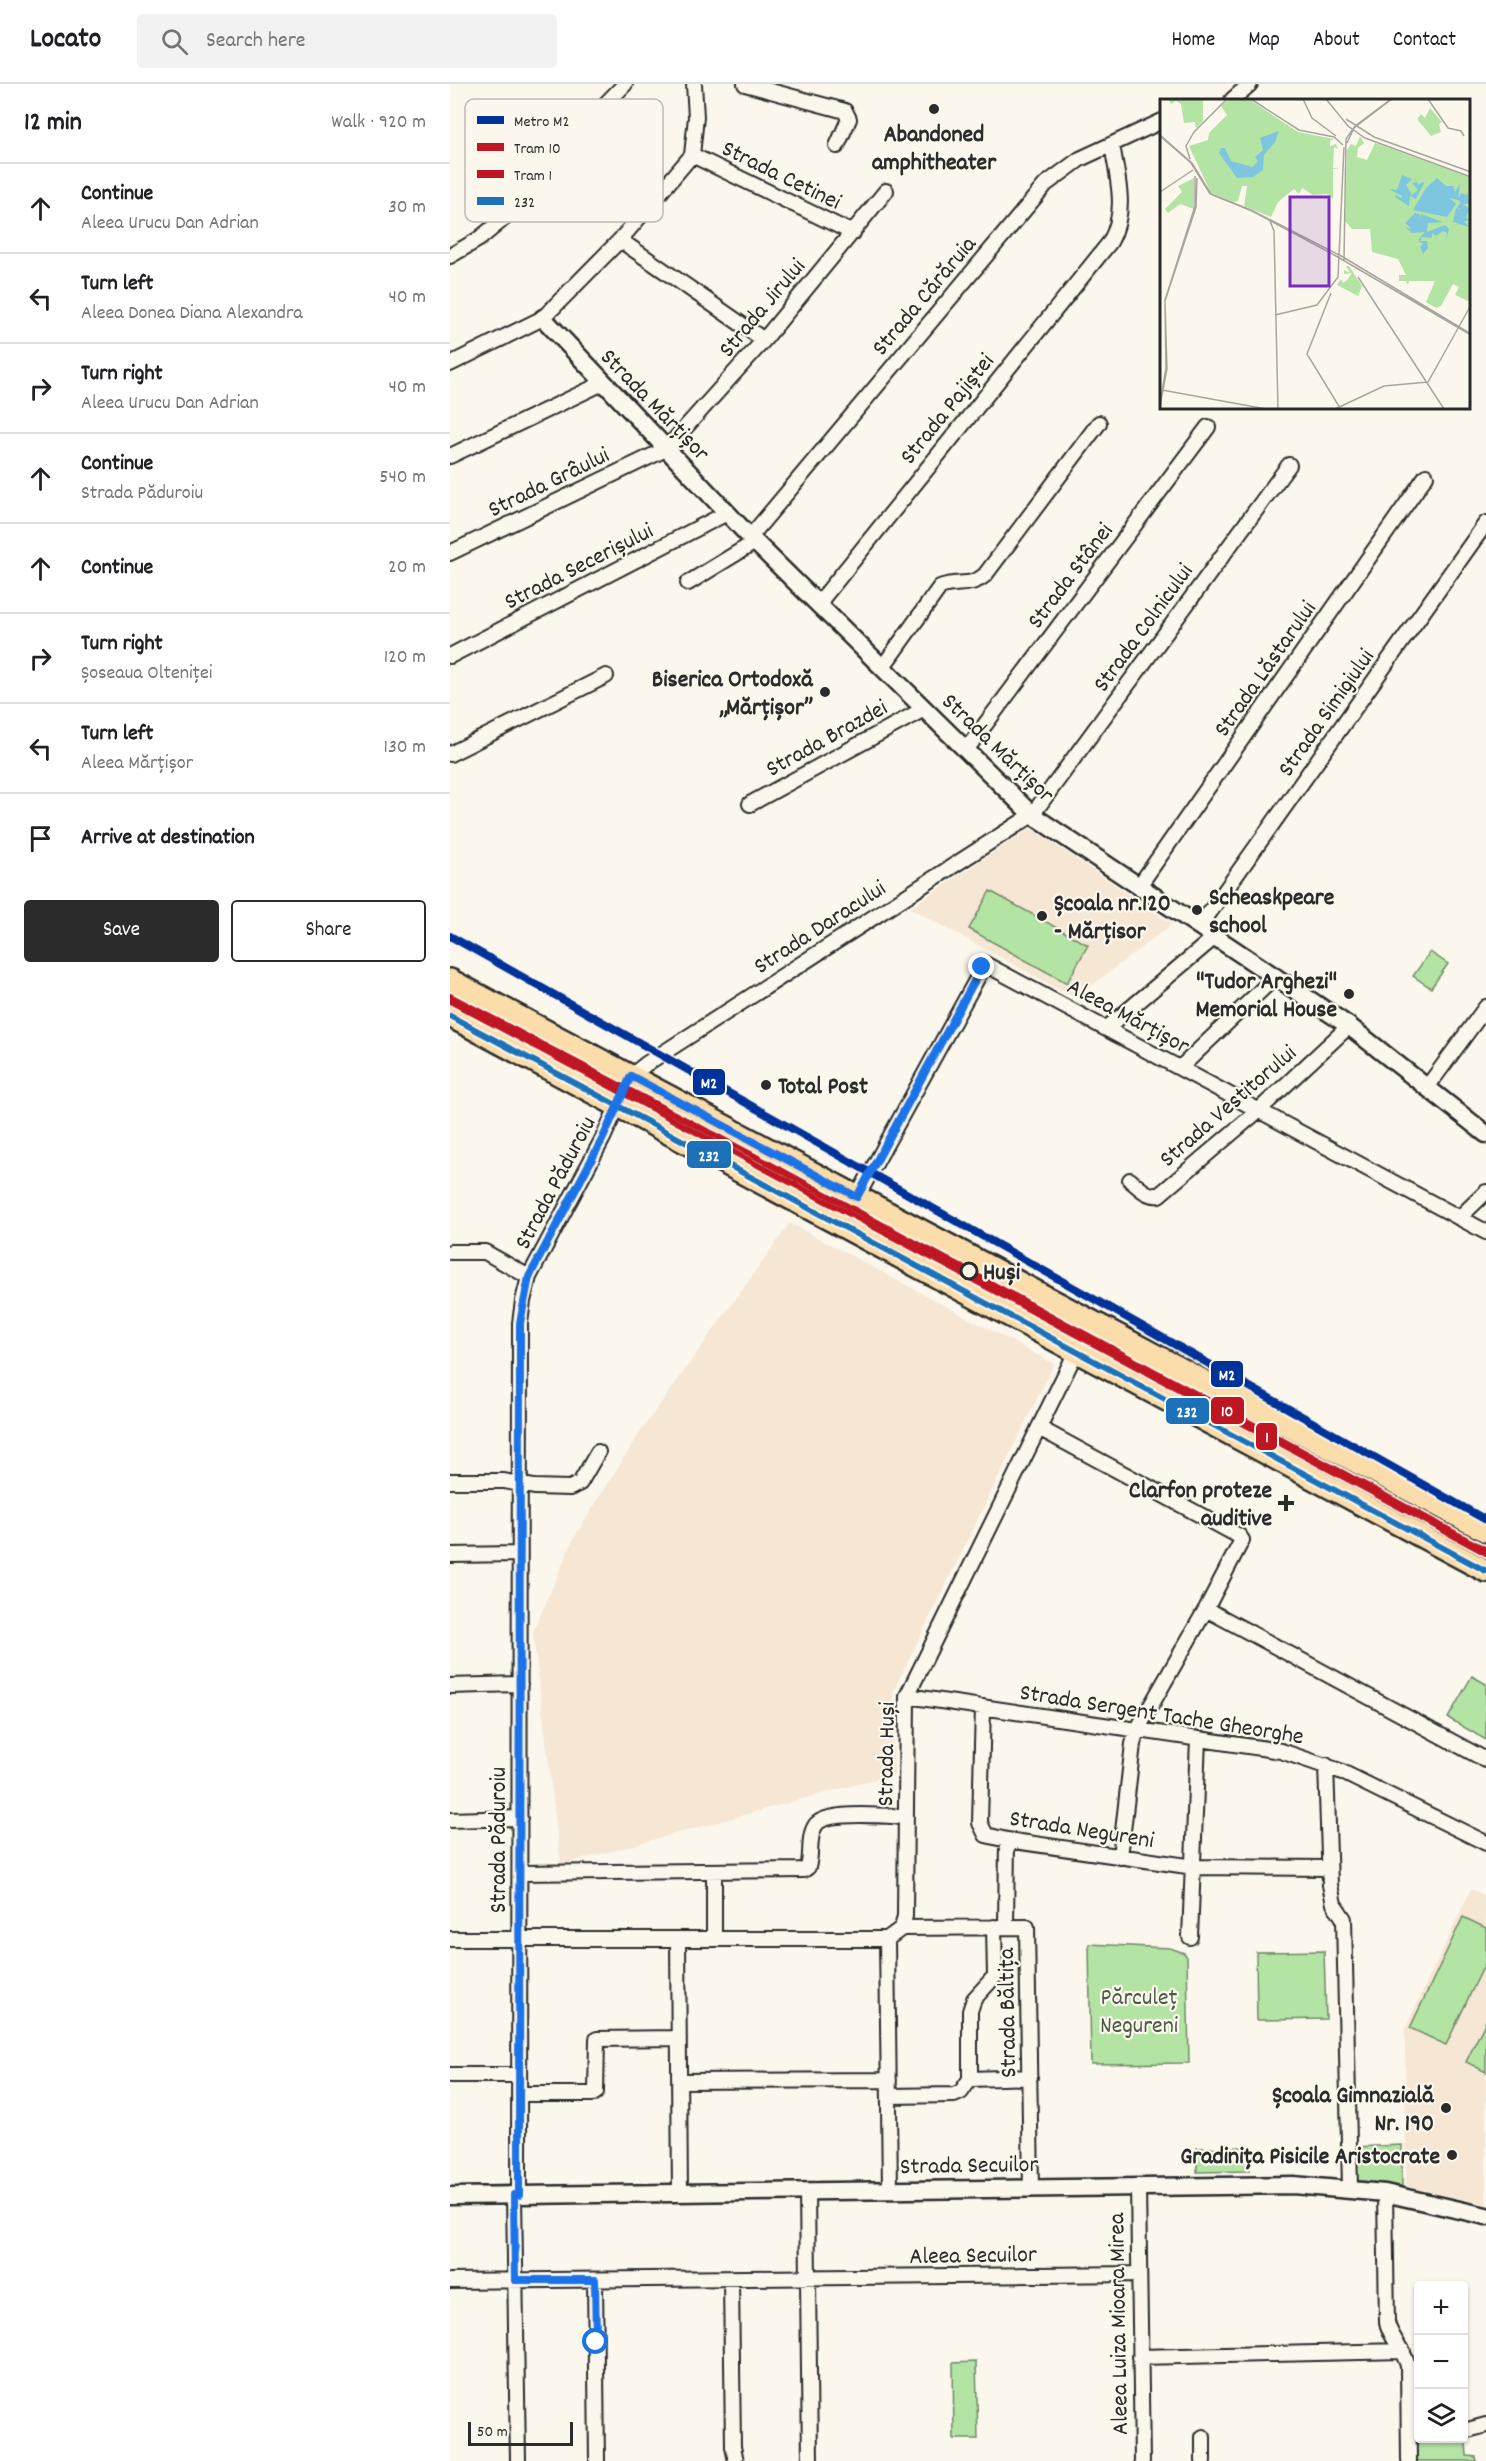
<!DOCTYPE html>
<meta charset="utf-8">
<style>
body{margin:0;font-family:Dekko,sans-serif;background:#f2f2f2;color:#202124}
.controls{position:absolute;right:18px;bottom:18px;display:grid;overflow:hidden;border-radius:6px;box-shadow:0 2px 4px #0004}
.controls button{width:54px;height:54px;display:grid;place-items:center;padding:0;border:0;border-bottom:2px solid #e0e0e0;background:#fff;color:#202124;font:30px sans-serif}
.scale{position:absolute;left:18px;bottom:15px;width:105px;box-sizing:border-box;padding-left:6px;border:3px solid #2b2b2b;border-top:0;font-size:16px;line-height:21px;white-space:nowrap;color:#2b2b2b;-webkit-text-stroke:4px #fbf7ec;paint-order:stroke}
.stop{position:absolute;width:18px;height:18px;margin:-14px;border:4px solid #1a73e8;border-radius:50%;background:#fff}
.stop.end{background:#1a73e8;border-color:#fff;box-shadow:0 2px 6px #0008}
.list{margin:0;padding:0;list-style:none}
h2{display:flex;justify-content:space-between;align-items:center;height:78px;margin:0;padding:0 24px;font-size:26px}
h2 small{font-size:20px;font-weight:400;color:#757577}
.list li{display:grid;grid-template-columns:39px 1fr auto;gap:18px;align-items:center;box-sizing:border-box;height:90px;padding:0 24px;border-top:2px solid #e0e0e0}
.list b{display:block;font-size:22px;white-space:nowrap}
.list p{margin:0;font-size:20px;white-space:nowrap;color:#757577}
.list em{font-size:20px;font-style:normal;color:#757577}
.actions{display:flex;gap:12px;padding:18px 24px}
.actions a{flex:1;padding:14px 0;border:2px solid #2b2b2b;border-radius:6px;text-align:center;font-size:21px;color:#2b2b2b}
.actions .main{background:#2b2b2b;color:#fff}
.icon{flex:none;width:33px;height:33px;fill:none;stroke:currentColor;stroke-width:2;stroke-linecap:round;stroke-linejoin:round}
.map{position:relative;flex:none;width:1036px;height:2377px;overflow:hidden}
header{display:flex;align-items:center;gap:36px;box-sizing:border-box;height:84px;padding:0 30px;background:#fff;border-bottom:2px solid #e0e0e0}
header strong{font-size:28px}
nav{display:flex;gap:33px;margin-inline-start:auto;font-size:21px}
.search{width:420px;height:54px;background:#f2f2f2;display:flex;align-items:center;gap:15px;box-sizing:border-box;padding:0 21px;border-radius:6px;color:#757577;font-size:22px}
main{display:flex}
aside{flex:1;background:#fff}
.map>svg:first-child{display:block}
</style>
<header>
<strong>Locato</strong>
<div class="search"><svg class="icon" aria-label="search" viewBox="0 0 24 24"><circle cx="10" cy="10" r="6"/><path d="M15 15l6 6"/></svg>Search here</div>
<nav><a>Home</a><a>Map</a><a>About</a><a>Contact</a></nav>
</header>
<main>
<aside>
<h2>12 min<small>Walk · 920 m</small></h2>
<ul class="list">
<li><svg class="icon" aria-label="ahead" viewBox="0 0 24 24"><path d="M12 20V5M6 11l6-6 6 6"/></svg><div><b>Continue</b><p>Aleea Urucu Dan Adrian</p></div><em>30 m</em></li>
<li><svg class="icon" aria-label="left" viewBox="0 0 24 24"><path d="M17 20v-9H6M10 6l-5 5 5 5"/></svg><div><b>Turn left</b><p>Aleea Donea Diana Alexandra</p></div><em>40 m</em></li>
<li><svg class="icon" aria-label="right" viewBox="0 0 24 24"><path d="M7 20v-9h11M14 6l5 5-5 5"/></svg><div><b>Turn right</b><p>Aleea Urucu Dan Adrian</p></div><em>40 m</em></li>
<li><svg class="icon" aria-label="ahead" viewBox="0 0 24 24"><path d="M12 20V5M6 11l6-6 6 6"/></svg><div><b>Continue</b><p>Strada Păduroiu</p></div><em>540 m</em></li>
<li><svg class="icon" aria-label="ahead" viewBox="0 0 24 24"><path d="M12 20V5M6 11l6-6 6 6"/></svg><div><b>Continue</b></div><em>20 m</em></li>
<li><svg class="icon" aria-label="right" viewBox="0 0 24 24"><path d="M7 20v-9h11M14 6l5 5-5 5"/></svg><div><b>Turn right</b><p>Șoseaua Olteniței</p></div><em>120 m</em></li>
<li><svg class="icon" aria-label="left" viewBox="0 0 24 24"><path d="M17 20v-9H6M10 6l-5 5 5 5"/></svg><div><b>Turn left</b><p>Aleea Mărțișor</p></div><em>130 m</em></li>
<li><svg class="icon" aria-label="arrive" viewBox="0 0 24 24"><path d="M6 21V4h12l-3 4 3 4H6"/></svg><div><b>Arrive at destination</b></div></li>
</ul>
<div class="actions"><a class="main">Save</a><a>Share</a></div>
</aside>
<div class="map">
<svg width="1036" height="2377" viewBox="0 0 1036 2377">
<rect width="100%" height="100%" fill="#fbf7ec"/>
<filter id="ink" filterUnits="userSpaceOnUse"><feTurbulence type="fractalNoise" baseFrequency=".0167" numOctaves="2"/><feDisplacementMap in="SourceGraphic" scale="12" xChannelSelector="R" yChannelSelector="G"/><feConvolveMatrix kernelMatrix="1 2 1 2 8 2 1 2 1" color-interpolation-filters="sRGB"/></filter>
<g filter="url(#ink)">
<path fill="#f6e6d4" d="M580,744L722,840L625,914L460,824Z
M340,1139L604,1280L443,1608L444,1690L111,1781L83,1548L124,1454L189,1350Z
M1021,1805L1036,1812V2120L956,2102L955,1945Z"/>
<path fill="#b4e4a4" stroke="#708868" stroke-width="1.5" d="M540,807L638,861L617,899L519,845Z
M980,868L998,880L981,904L963,892Z
M1022,1592L1036,1600V1656L998,1634Z
M1013,1833L1036,1844V1877L996,1961L960,1944Z
M639,1860L720,1864L734,1869L737,1873L739,1979L641,1980Z
M874,1867L876,1935L807,1936L806,1868Z
M1036,1937V1988L1016,1978Z
M952,2061V2102L904,2096L903,2063Z
M799,2063V2087L747,2088V2064Z
M526,2278L528,2355H504L503,2279Z
M969,2358H1016L1017,2372L1026,2373L1027,2377H965V2362Z"/>
<g fill="none" stroke-linecap="round" stroke-linejoin="round">
<g stroke="#2b2b2b" stroke-width="18">
<path id="minor" d="M295,0L395,27L399,35L387,62
M782,16L800,0
M242,71L403,149
M170,156L314,256
M0,172L29,155L69,122L105,85L140,36L175,0
M0,280L93,234L170,156L242,71L246,33L244,0
M0,372L153,299
M300,453L596,100L630,75L712,37
M0,469L216,365L314,256L436,107
M238,499L305,458
M368,520L660,158C678,126 667,94 662,60
M0,572L277,429
M432,584L490,503C507,496 520,504 535,491L649,339
M516,666L758,343
M0,670L156,592
M300,720L474,625
M689,802L976,392
M750,842L1036,439
M657,944L766,852
M730,984L826,892
M978,1002L1036,923
M680,1096C689,1103 697,1113 709,1111L809,1026L899,942
M407,1113L535,880L1036,1148
M1009,1134L1036,1108
M0,1168H35L79,1193
M589,1344L789,1452L792,1456L756,1525L687,1646L683,1660L670,1773
M0,1397H54L84,1403L120,1404L130,1399L148,1368
M0,1471L69,1470
M756,1525L1036,1676
M0,1602L70,1600
M457,1612L831,1667L890,1687L1036,1759
M533,1623L530,1739L536,1751L557,1756L744,1783L879,1784
M876,1681L880,1801L884,1820L894,1835L900,2104
M0,1736L70,1734
M264,1787V1855
M70,1789L354,1786L358,1783C362,1771 358,1753 365,1742C374,1726 437,1732 455,1733
M556,1843L557,1756
M452,1844L577,1843L581,2104
M740,1853L748,1655
M0,1855H437
M228,1855L230,2109
M0,1991H69
M520,1995V1927L524,1915L545,1892L544,1843
M229,1997L439,1996
M69,2010H143L146,2008L147,1955L229,1954
M439,2012L504,2011L511,2008L520,1995L580,1993
M688,2102L692,2377
M440,2106L437,1855L452,1844L455,1832L457,1612L626,1268
M357,2107L360,2377
M935,2109L937,2238C940,2254 954,2265 958,2282L959,2377
M64,2111L68,2377
M69,2111L70,1239L73,1217L79,1193L153,1054L181,992L196,980L582,731L839,381
M281,2195L283,2363L286,2377
M145,2196L147,2377
M0,2197L689,2190
M690,2273L953,2267
M1014,2347L1036,2341
M753,2353V2377"/>
</g>
<g stroke="#2b2b2b" stroke-width="21">
<path id="tertiary" d="M93,234L300,453L582,731L899,942L1036,1050
M0,2112L843,2101L935,2109L1036,2132"/>
</g>
<g stroke="#2b2b2b" stroke-width="26">
<path id="primary" d="M0,896L1036,1447
M0,932L1036,1487"/>
</g>
<use href="#minor" stroke="#fbf7ec" stroke-width="14"/>
<use href="#tertiary" stroke="#fbf7ec" stroke-width="16"/>
<use href="#primary" stroke="#fbddab" stroke-width="21"/>
<g stroke="#fbf7ec" stroke-width="10">
<path id="bus-1" d="M0,932L1036,1487"/>
</g>
<use href="#bus-1" stroke="#1d71b8" stroke-width="6"/>
<g stroke="#fbf7ec" stroke-width="10">
<path id="tram-1" d="M0,912L314,1077L1036,1466"/>
</g>
<g stroke="#fbf7ec" stroke-width="10">
<path id="tram-2" d="M0,917L1036,1469"/>
</g>
<use href="#tram-1" stroke="#be1622" stroke-width="6"/>
<use href="#tram-2" stroke="#be1622" stroke-width="6"/>
<g stroke="#fbf7ec" stroke-width="12">
<path id="metro-1" d="M0,852L1036,1436"/>
</g>
<use href="#metro-1" stroke="#039" stroke-width="8"/>
</g>
</g>
<g fill="none" stroke-linecap="round" stroke-linejoin="round" filter="url(#ink)">
<path stroke="#1a73e8" stroke-width="8" d="M146,2258L145,2196H65L64,2111H69L70,1239L79,1193L153,1054L181,992L407,1113L532,883"/>
</g>
<g fill="#2b2b2b" stroke="#fbf7ec" stroke-width="2">
<circle cx="484" cy="25" r="6"/>
<circle cx="375" cy="608" r="6"/>
<circle cx="747" cy="826" r="6"/>
<circle cx="592" cy="832" r="6"/>
<circle cx="899" cy="910" r="6"/>
<circle cx="316" cy="1001" r="6"/>
<path d="M833 1410h6v6h6v6h-6v6h-6v-6h-6v-6h6z"/>
<circle cx="996" cy="2024" r="6"/>
<circle cx="1002" cy="2071" r="6"/>
</g>
<circle fill="#fbf7ec" stroke="#2b2b2b" stroke-width="3" cx="519" cy="1187" r="8"/>
<g text-anchor="middle" stroke-width="4.5" stroke-linejoin="round" paint-order="stroke">
<g font-size="24" font-weight="bold" fill="#2b2b2b" stroke="#fbf7ec" text-anchor="end">
<text x="484" y="57" text-anchor="middle">Abandoned<tspan x="484" dy="28">amphitheater</tspan></text>
<text x="363" y="602">Biserica Ortodoxă<tspan x="363" dy="28">„Mărțișor”</tspan></text>
<text x="759" y="820" text-anchor="start">Scheaskpeare<tspan x="759" dy="28">school</tspan></text>
<text x="604" y="826" text-anchor="start">Școala nr.120<tspan x="604" dy="28">- Mărțisor</tspan></text>
<text x="887" y="904">"Tudor Arghezi"<tspan x="887" dy="28">Memorial House</tspan></text>
<text x="328" y="1009" text-anchor="start">Total Post</text>
<text x="822" y="1413">Clarfon proteze<tspan x="822" dy="28">auditive</tspan></text>
<text x="984" y="2018">Școala Gimnazială<tspan x="984" dy="28">Nr. 190</tspan></text>
<text x="990" y="2079">Gradinița Pisicile Aristocrate</text>
</g>
<g font-size="24" fill="#2b2b2b" stroke="#fbf7ec">
<text transform="translate(332 90) rotate(26)" y="8">Strada Cetinei</text>
<text transform="translate(473 211) rotate(-50)" y="8">Strada Cărăruia</text>
<text transform="translate(311 223) rotate(-50)" y="8">Strada Jirului</text>
<text transform="translate(206 320) rotate(46)" y="8">Strada Mărțișor</text>
<text transform="translate(496 324) rotate(-51)" y="8">Strada Pajiștei</text>
<text transform="translate(98 397) rotate(-26)" y="8">Strada Grâului</text>
<text transform="translate(128 481) rotate(-27)" y="8">Strada Secerișului</text>
<text transform="translate(619 491) rotate(-53)" y="8">Strada Stânei</text>
<text transform="translate(692 543) rotate(-54)" y="8">Strada Colnicului</text>
<text transform="translate(814 584) rotate(-55)" y="8">Strada Lăstarului</text>
<text transform="translate(875 628) rotate(-55)" y="8">Strada Simigiului</text>
<text transform="translate(376 653) rotate(-29)" y="8">Strada Brazdei</text>
<text transform="translate(549 663) rotate(44)" y="8">Strada Mărțișor</text>
<text transform="translate(369 842) rotate(-33)" y="8">Strada Daracului</text>
<text transform="translate(679 931) rotate(28)" y="8">Aleea Mărțișor</text>
<text transform="translate(777 1021) rotate(-41)" y="8">Strada Vestitorului</text>
<text transform="translate(104 1098) rotate(-62)" y="8">Strada Păduroiu</text>
<text transform="translate(712 1629) rotate(9)" y="8">Strada Sergent Tache Gheorghe</text>
<text transform="translate(435 1670) rotate(-89)" y="8">Strada Huși</text>
<text transform="translate(632 1744) rotate(9)" y="8">Strada Negureni</text>
<text transform="translate(47 1756) rotate(-90)" y="8">Strada Păduroiu</text>
<text transform="translate(556 1929) rotate(-91)" y="8">Strada Băltița</text>
<text transform="translate(519 2080) rotate(-1)" y="8">Strada Secuilor</text>
<text transform="translate(523 2170) rotate(-1)" y="8">Aleea Secuilor</text>
<text transform="translate(667 2240) rotate(-91)" y="8">Aleea Luiza Mioara Mirea</text>
</g>
<g font-size="24" font-weight="bold" fill="#2b2b2b" stroke="#fbf7ec" text-anchor="start">
<text x="533" y="1195">Huși</text>
</g>
<g font-size="24" fill="#4d5949" stroke="#fbf7ec">
<text x="689" y="1920">Părculeț<tspan x="689" dy="28">Negureni</tspan></text>
</g>
</g>
<g transform="translate(710 15)">
<rect width="310" height="310" fill="#fbf7ec"/>
<path d="M8,0H43V22L36,29L35,23L24,24L21,5L16,2L11,5ZM69,0H89L138,33L174,40L170,42V47L176,45L178,50L174,48L173,69H179L173,70V100L167,95L153,96L142,89L139,95L134,90L118,103L111,118L84,107L87,87H82L78,102L73,103L51,94L29,47L48,41L49,34L67,16L61,7ZM270,9L282,23L279,25L281,33L271,37L257,20L261,15L265,19ZM200,37L204,44L198,49L197,58L207,61L215,44L310,78V203L295,196L299,188L293,185L281,207L276,209L266,203L275,182H249L248,186L246,182H239V176H246L238,160L212,153L210,130H192L185,122L187,51L191,45L196,47ZM34,79V110L20,105L8,114L5,110L22,93L18,87ZM186,167H189L202,187L198,197L177,186L181,180L183,184L187,181L192,174L184,175V171L190,174Z" fill="#b4e4a4"/>
<path d="M119,32L115,43L104,56L103,71L93,78L77,79L59,54L61,49H65L71,62L92,68L98,62L95,58L103,51L100,39ZM242,76L252,80L246,86L252,96L258,91L252,84L256,83L255,78L258,86L262,83L264,84L256,100L250,97L249,107L235,98L236,96L241,99L242,97L229,90L237,91ZM277,79L286,87H293L295,93L300,85L298,100L301,94L307,96L308,92L309,104L303,106L310,109L306,118L309,122H304L309,128L293,123L296,109L301,110L297,108L301,104L298,101L290,99L296,105L287,118L253,111L266,89ZM255,114L260,115V121L261,115L283,123L268,124L267,133L285,126L289,130L286,142L287,134L283,132L276,137L272,134V139L262,138L260,142H267L268,149L263,155L260,148L263,145L258,141L265,133L252,134L245,128L252,130L245,124Z" fill="#7ec5df"/>
<path fill="none" stroke="#a8a59f" stroke-width="1.5" d="M91,0L139,31L174,38L183,46M143,0L152,19L176,37M166,0L188,27L205,39L311,78M268,0L288,29L301,32L304,37M186,20L214,38L311,73M0,36L32,64L51,95L91,111L183,158L311,235M0,37L31,64L50,95L92,112L176,157L311,236M187,44L194,29L232,0M30,60L26,47L34,33L67,0M0,93L33,71M110,122L114,132L118,310M184,161L186,40L195,27L231,0M198,178L284,310M171,194L147,255L180,309M115,216L157,206L178,178L184,48M2,291L106,310M0,304L6,269L5,201L35,107V77M0,307L7,270L5,202L36,108L37,79M175,310L224,287L268,283L311,206"/>
<path fill="#7b2cbf" fill-opacity="0.15" stroke="#7b2cbf" stroke-width="3" d="M130,98H169V187H130Z"/>
<rect width="310" height="310" fill="none" stroke="#2b2b2b" stroke-width="3"/>
</g>
<rect x="15" y="15" width="198" height="123" rx="9" fill="#fbf7ec" stroke="#bdbab2" stroke-width="1.5"/>
<rect x="27" y="32" width="27" height="8" fill="#039"/>
<rect x="27" y="59" width="27" height="8" fill="#be1622"/>
<rect x="27" y="86" width="27" height="8" fill="#be1622"/>
<rect x="27" y="113" width="27" height="8" fill="#1d71b8"/>
<g font-size="16" fill="#2b2b2b">
<text x="64" y="42">Metro M2</text>
<text x="64" y="69">Tram 10</text>
<text x="64" y="96">Tram 1</text>
<text x="64" y="123">232</text>
</g>
<g stroke="#fbf7ec" stroke-width="2">
<rect x="242" y="984" width="34" height="28" rx="6" fill="#039"/>
<rect x="236" y="1056" width="46" height="29" rx="6" fill="#1d71b8"/>
<rect x="760" y="1276" width="34" height="28" rx="6" fill="#039"/>
<rect x="760" y="1312" width="35" height="29" rx="6" fill="#be1622"/>
<rect x="715" y="1313" width="45" height="28" rx="6" fill="#1d71b8"/>
<rect x="805" y="1338" width="23" height="29" rx="6" fill="#be1622"/>
</g>
<g font-size="16" text-anchor="middle" font-weight="bold" fill="#fff">
<text x="259" y="1004">M2</text>
<text x="259" y="1077">232</text>
<text x="777" y="1296">M2</text>
<text x="777" y="1332">10</text>
<text x="737" y="1333">232</text>
<text x="817" y="1358">1</text>
</g>
</svg>
<div class="controls">
<button>+</button>
<button>−</button>
<button><svg class="icon" aria-label="layers" viewBox="0 0 24 24"><path d="M12 4l9 5-9 5-9-5zM3 14l9 5 9-5"/></svg></button>
</div>
<div class="scale">50 m</div>
<div class="stop" style="left:146px;top:2258px"></div>
<div class="stop end" style="left:532px;top:883px"></div>
</div>
</main>
